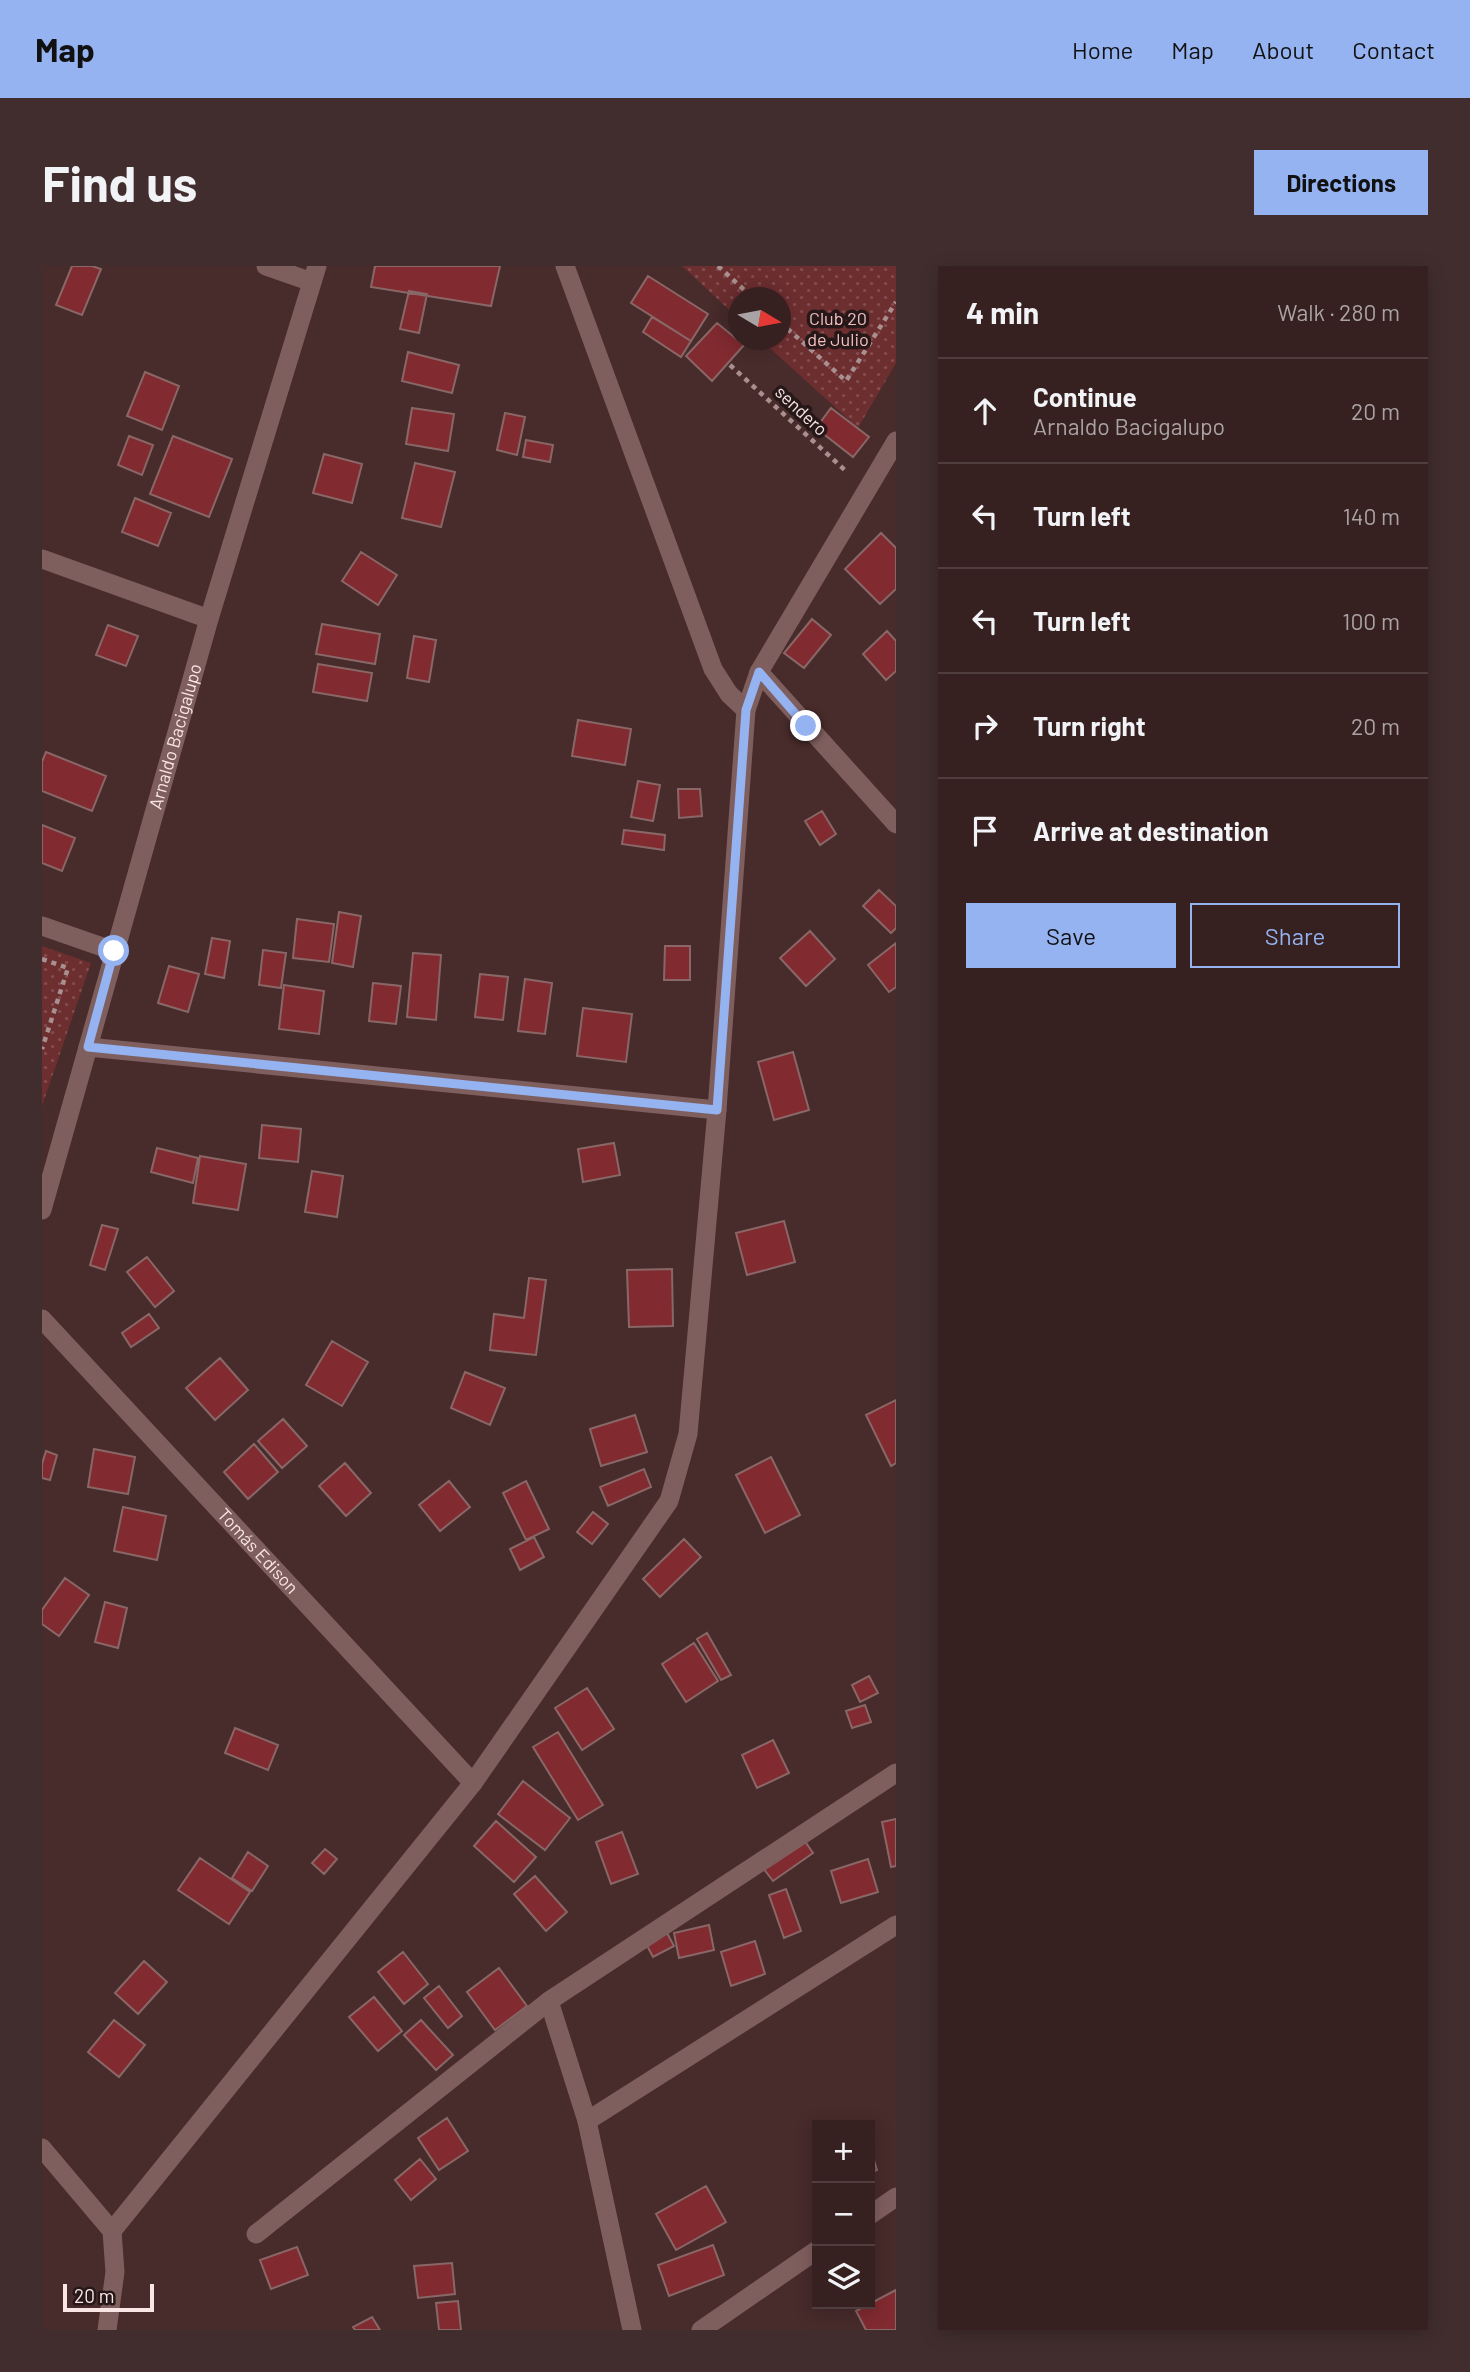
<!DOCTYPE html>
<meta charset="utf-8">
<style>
body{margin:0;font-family:Barlow,sans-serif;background:#412d2d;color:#f1f3f6}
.controls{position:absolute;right:21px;bottom:21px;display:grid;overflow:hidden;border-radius:0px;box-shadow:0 4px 18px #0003}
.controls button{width:63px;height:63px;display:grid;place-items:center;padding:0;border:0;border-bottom:2px solid #503e3e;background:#362020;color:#f1f3f6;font:35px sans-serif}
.compass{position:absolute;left:686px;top:21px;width:63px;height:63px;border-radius:50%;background:#362020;box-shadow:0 4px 18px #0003;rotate:100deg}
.scale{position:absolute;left:21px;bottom:18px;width:91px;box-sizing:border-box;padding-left:7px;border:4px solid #f9e5e4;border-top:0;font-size:19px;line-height:24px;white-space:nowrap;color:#f9e5e4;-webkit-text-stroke:5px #261818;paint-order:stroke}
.stop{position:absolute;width:21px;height:21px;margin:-16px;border:5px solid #95b2f1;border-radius:50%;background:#fff}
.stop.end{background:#95b2f1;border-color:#fff;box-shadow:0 2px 7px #0008}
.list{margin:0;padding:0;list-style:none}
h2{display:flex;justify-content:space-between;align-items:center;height:91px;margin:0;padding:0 28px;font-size:30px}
h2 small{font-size:23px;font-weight:400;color:#aaa3a5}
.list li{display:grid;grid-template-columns:46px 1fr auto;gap:21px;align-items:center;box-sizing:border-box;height:105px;padding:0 28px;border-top:2px solid #503e3e}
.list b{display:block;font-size:26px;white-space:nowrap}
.list p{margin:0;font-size:23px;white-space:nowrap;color:#aaa3a5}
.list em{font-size:23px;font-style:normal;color:#aaa3a5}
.actions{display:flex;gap:14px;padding:21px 28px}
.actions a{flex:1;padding:16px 0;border:2px solid #95b2f1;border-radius:0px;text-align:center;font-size:24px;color:#95b2f1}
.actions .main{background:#95b2f1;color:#111}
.icon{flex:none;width:38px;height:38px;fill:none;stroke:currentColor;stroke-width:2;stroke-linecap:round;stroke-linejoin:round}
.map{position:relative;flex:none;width:854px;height:2064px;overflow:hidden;border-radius:0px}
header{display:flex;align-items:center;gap:42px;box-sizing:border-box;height:98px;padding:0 35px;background:#95b2f1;color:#111}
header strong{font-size:33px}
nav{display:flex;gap:38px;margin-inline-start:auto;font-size:24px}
.intro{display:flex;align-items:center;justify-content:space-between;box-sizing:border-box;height:168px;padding:0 42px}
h1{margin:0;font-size:49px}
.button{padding:18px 32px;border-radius:0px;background:#95b2f1;color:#111;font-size:24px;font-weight:700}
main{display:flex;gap:42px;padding:0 42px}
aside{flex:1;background:#362020;border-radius:0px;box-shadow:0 4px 18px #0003}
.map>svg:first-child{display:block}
</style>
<header>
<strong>Map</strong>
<nav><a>Home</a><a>Map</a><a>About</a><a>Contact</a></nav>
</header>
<div class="intro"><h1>Find us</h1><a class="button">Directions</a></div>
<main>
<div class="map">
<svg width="854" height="2064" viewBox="0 0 854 2064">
<defs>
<pattern id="park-dots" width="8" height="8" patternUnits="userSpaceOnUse" patternTransform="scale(1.75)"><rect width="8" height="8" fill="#6d2e30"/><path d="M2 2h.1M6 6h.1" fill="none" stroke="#834c4e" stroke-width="1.8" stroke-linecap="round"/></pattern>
</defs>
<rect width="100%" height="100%" fill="#482b2b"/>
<path fill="url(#park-dots)" d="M640,0H854V97L816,162L719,74H738V32H696V52Z
M0,680L49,697L0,840Z"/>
<path fill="#812a30" stroke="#896767" stroke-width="2" d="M30,0H50L59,3L40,49L14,39Z
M333,0H458L449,40L329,21Z
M606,10L666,48L649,75L589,37Z
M367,25L385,28L377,67L358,63Z
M610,51L649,75L639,91L601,66Z
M675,57L702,79L670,115L644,90Z
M366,86L417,99L410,127L360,115Z
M103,106L137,120L120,164L85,150Z
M370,142L412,148L406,185L364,178Z
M789,142L827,171L811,191L774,162Z
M463,147L483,151L475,189L455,184Z
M87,170L111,179L100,209L76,199Z
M131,170L190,193L167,251L108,228Z
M484,174L511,179L508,196L481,191Z
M282,188L320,198L310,237L271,227Z
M373,197L413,206L399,261L360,252Z
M93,232L129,247L116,280L80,266Z
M839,267L854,282V323L838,338L803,303Z
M319,286L355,309L336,339L300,315Z
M770,353L789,369L762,402L742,387Z
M280,358L338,368L333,398L274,388Z
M66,359L96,370L84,400L54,389Z
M845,365L854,375V405L844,414L821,388Z
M372,370L394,374L387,416L365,412Z
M276,398L330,407L325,435L271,426Z
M536,454L589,463L583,499L530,490Z
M4,486L64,510L50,545L0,525V496Z
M596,515L618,519L611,555L589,551Z
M636,523H658L660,550L637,552Z
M780,545L794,568L778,579L763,555Z
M0,559L33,572L20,605L0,597Z
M582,564L623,569L622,584L580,578Z
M837,624L854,640V662L849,667L821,640Z
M297,646L319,650L311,701L290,697Z
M255,653L292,658L287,696L251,692Z
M768,665L793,693L764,720L738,692Z
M170,672L188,675L182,712L163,708Z
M854,677V721L847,726L826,699Z
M623,680H648V714H622Z
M221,684L244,687L239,722L217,719Z
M371,687L399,689L394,754L365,751Z
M127,700L157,708L146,746L116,737Z
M438,708L466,711L461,754L433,751Z
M483,713L510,717L503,768L476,765Z
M331,717L359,720L354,758L327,755Z
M242,719L282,725L277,768L237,763Z
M541,742L590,748L584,796L535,790Z
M751,786L767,844L732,854L716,796Z
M220,859L259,863L256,896L217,892Z
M572,877L578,909L541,916L536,883Z
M115,882L156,892L151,917L109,906Z
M158,890L204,898L196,944L151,937Z
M270,905L301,910L295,951L263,946Z
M742,955L753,996L705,1009L694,967Z
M60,959L76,963L63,1004L48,999Z
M105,991L132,1025L113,1041L85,1006Z
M630,1003L631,1060L587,1061L585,1004Z
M487,1012L504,1014L494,1089L448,1084L452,1048L482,1052Z
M107,1048L117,1062L89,1081L80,1067Z
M290,1075L326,1096L300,1140L264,1119Z
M178,1092L206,1124L173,1154L144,1122Z
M423,1106L463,1122L448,1159L409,1142Z
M854,1134V1197L849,1200L824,1149Z
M593,1149L605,1186L559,1200L548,1163Z
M241,1153L265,1180L240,1202L216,1175Z
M212,1178L236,1206L206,1233L182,1206Z
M52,1183L93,1191L86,1228L46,1221Z
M4,1185L15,1189L8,1214L0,1212V1198Z
M729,1191L758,1249L723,1267L694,1209Z
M303,1197L329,1227L304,1250L277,1220Z
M602,1203L609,1221L566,1240L558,1221Z
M407,1215L428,1241L398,1265L377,1239Z
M484,1215L507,1263L484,1274L461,1227Z
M81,1241L124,1250L115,1294L72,1285Z
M551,1246L566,1258L550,1278L535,1266Z
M492,1271L502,1291L478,1304L468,1283Z
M642,1273L659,1291L618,1331L601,1313Z
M23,1312L47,1329L17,1370L0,1358V1344Z
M63,1336L85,1342L76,1382L53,1376Z
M665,1367L689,1409L679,1414L655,1373Z
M652,1377L676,1415L644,1436L620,1398Z
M827,1410L836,1427L818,1436L810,1419Z
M545,1422L572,1463L540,1484L513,1442Z
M823,1439L829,1456L810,1462L804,1445Z
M193,1462L236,1479L226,1504L183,1487Z
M516,1466L561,1539L536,1554L491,1481Z
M731,1474L747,1507L715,1522L700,1489Z
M481,1515L528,1552L503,1584L456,1548Z
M854,1553V1600L849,1601L840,1556Z
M454,1555L494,1591L472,1616L432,1580Z
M580,1566L596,1608L569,1618L554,1576Z
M762,1574L771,1587L731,1615L721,1602Z
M283,1583L295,1593L282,1608L270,1597Z
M206,1586L226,1600L210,1625L190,1612Z
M158,1592L208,1626L187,1658L136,1624Z
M826,1593L836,1626L799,1637L789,1605Z
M493,1610L525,1646L504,1665L472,1628Z
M744,1623L759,1665L742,1672L727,1629Z
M667,1659L672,1684L637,1692L632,1667Z
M624,1665L632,1680L611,1691L603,1676Z
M713,1675L723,1708L689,1720L679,1686Z
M361,1686L386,1718L362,1738L336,1706Z
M102,1695L125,1716L96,1748L73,1727Z
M457,1702L485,1740L453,1764L425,1726Z
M397,1720L420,1750L406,1762L382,1732Z
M332,1731L360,1765L336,1785L307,1751Z
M72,1754L103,1779L77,1811L46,1786Z
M379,1754L411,1789L394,1804L362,1769Z
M405,1852L426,1885L397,1904L376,1872Z
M828,1881L835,1904L828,1907Z
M378,1893L394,1913L369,1934L353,1914Z
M664,1920L684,1956L634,1984L614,1948Z
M671,1979L682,2009L627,2030L616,1999Z
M255,1981L266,2009L229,2023L218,1994Z
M410,1997L413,2028L376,2032L372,2000Z
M854,2024V2064H824L814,2045Z
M416,2035L419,2064H397L394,2037Z
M330,2051L338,2064H313L311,2061Z"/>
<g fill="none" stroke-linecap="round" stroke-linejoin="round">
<path stroke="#a99090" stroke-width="4.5" stroke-dasharray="5 5" stroke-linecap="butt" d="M676,0L711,32
M738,56L804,115L854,36
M688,99L806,207
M0,693L26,702L0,783"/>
<g stroke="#7f5e5e" stroke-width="19">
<path d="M224,0L270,16"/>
<path d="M523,0L671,403L687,428L704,444"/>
<path d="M0,293L167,353"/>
<path d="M717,406L854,558"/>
<path d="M0,660L72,685"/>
<path d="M46,781L675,844"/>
<path id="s1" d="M0,1053L431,1517"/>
<path d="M507,1735L545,1855L590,2064"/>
<path d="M545,1855L854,1659"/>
<path d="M828,1949L854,1931"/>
<path d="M70,1965L431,1517L627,1235L646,1168L675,844L704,444L717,406L854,175"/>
<path d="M214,1968L507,1735L854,1507"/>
<path d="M659,2064L775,1984"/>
</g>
<g stroke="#7f5e5e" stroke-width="19">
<path id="s2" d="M0,944L167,353L275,0"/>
<path d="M0,1882L70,1965L73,2006L65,2064"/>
</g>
</g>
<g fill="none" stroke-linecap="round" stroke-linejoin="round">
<path stroke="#95b2f1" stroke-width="9" d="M72,685L46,781L675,844L704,444L717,406L764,460"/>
</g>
<g text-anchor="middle" stroke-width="7" stroke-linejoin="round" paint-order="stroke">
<g font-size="18" fill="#f4c0bf" stroke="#261818">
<text x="796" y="59">Club 20<tspan x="796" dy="21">de Julio</tspan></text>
</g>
<g font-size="18" fill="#f9e5e4" stroke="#261818">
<text transform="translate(759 145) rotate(43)" y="6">sendero</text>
<text dy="6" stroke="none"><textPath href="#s2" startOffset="492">Arnaldo Bacigalupo</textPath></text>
<text dy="6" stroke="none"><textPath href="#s1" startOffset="317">Tomás Edison</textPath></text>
</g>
</g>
</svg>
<div class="controls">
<button>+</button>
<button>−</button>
<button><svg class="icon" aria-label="layers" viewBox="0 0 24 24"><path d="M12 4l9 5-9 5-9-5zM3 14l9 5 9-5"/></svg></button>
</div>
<svg class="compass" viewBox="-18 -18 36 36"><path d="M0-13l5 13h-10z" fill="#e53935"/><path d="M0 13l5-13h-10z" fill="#aaa3a5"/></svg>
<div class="scale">20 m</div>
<div class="stop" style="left:72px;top:685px"></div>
<div class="stop end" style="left:764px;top:460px"></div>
</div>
<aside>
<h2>4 min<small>Walk · 280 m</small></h2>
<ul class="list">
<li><svg class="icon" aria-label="ahead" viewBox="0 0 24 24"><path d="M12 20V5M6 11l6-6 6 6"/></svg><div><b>Continue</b><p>Arnaldo Bacigalupo</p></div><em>20 m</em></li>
<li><svg class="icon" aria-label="left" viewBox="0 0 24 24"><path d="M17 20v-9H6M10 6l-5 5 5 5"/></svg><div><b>Turn left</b></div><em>140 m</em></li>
<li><svg class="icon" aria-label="left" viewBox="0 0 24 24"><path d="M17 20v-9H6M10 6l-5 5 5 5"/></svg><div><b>Turn left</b></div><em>100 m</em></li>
<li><svg class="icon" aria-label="right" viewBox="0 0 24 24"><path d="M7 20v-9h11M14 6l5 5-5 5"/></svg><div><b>Turn right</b></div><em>20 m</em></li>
<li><svg class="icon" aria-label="arrive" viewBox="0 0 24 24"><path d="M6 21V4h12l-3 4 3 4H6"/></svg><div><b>Arrive at destination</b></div></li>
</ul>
<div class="actions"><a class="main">Save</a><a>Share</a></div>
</aside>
</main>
